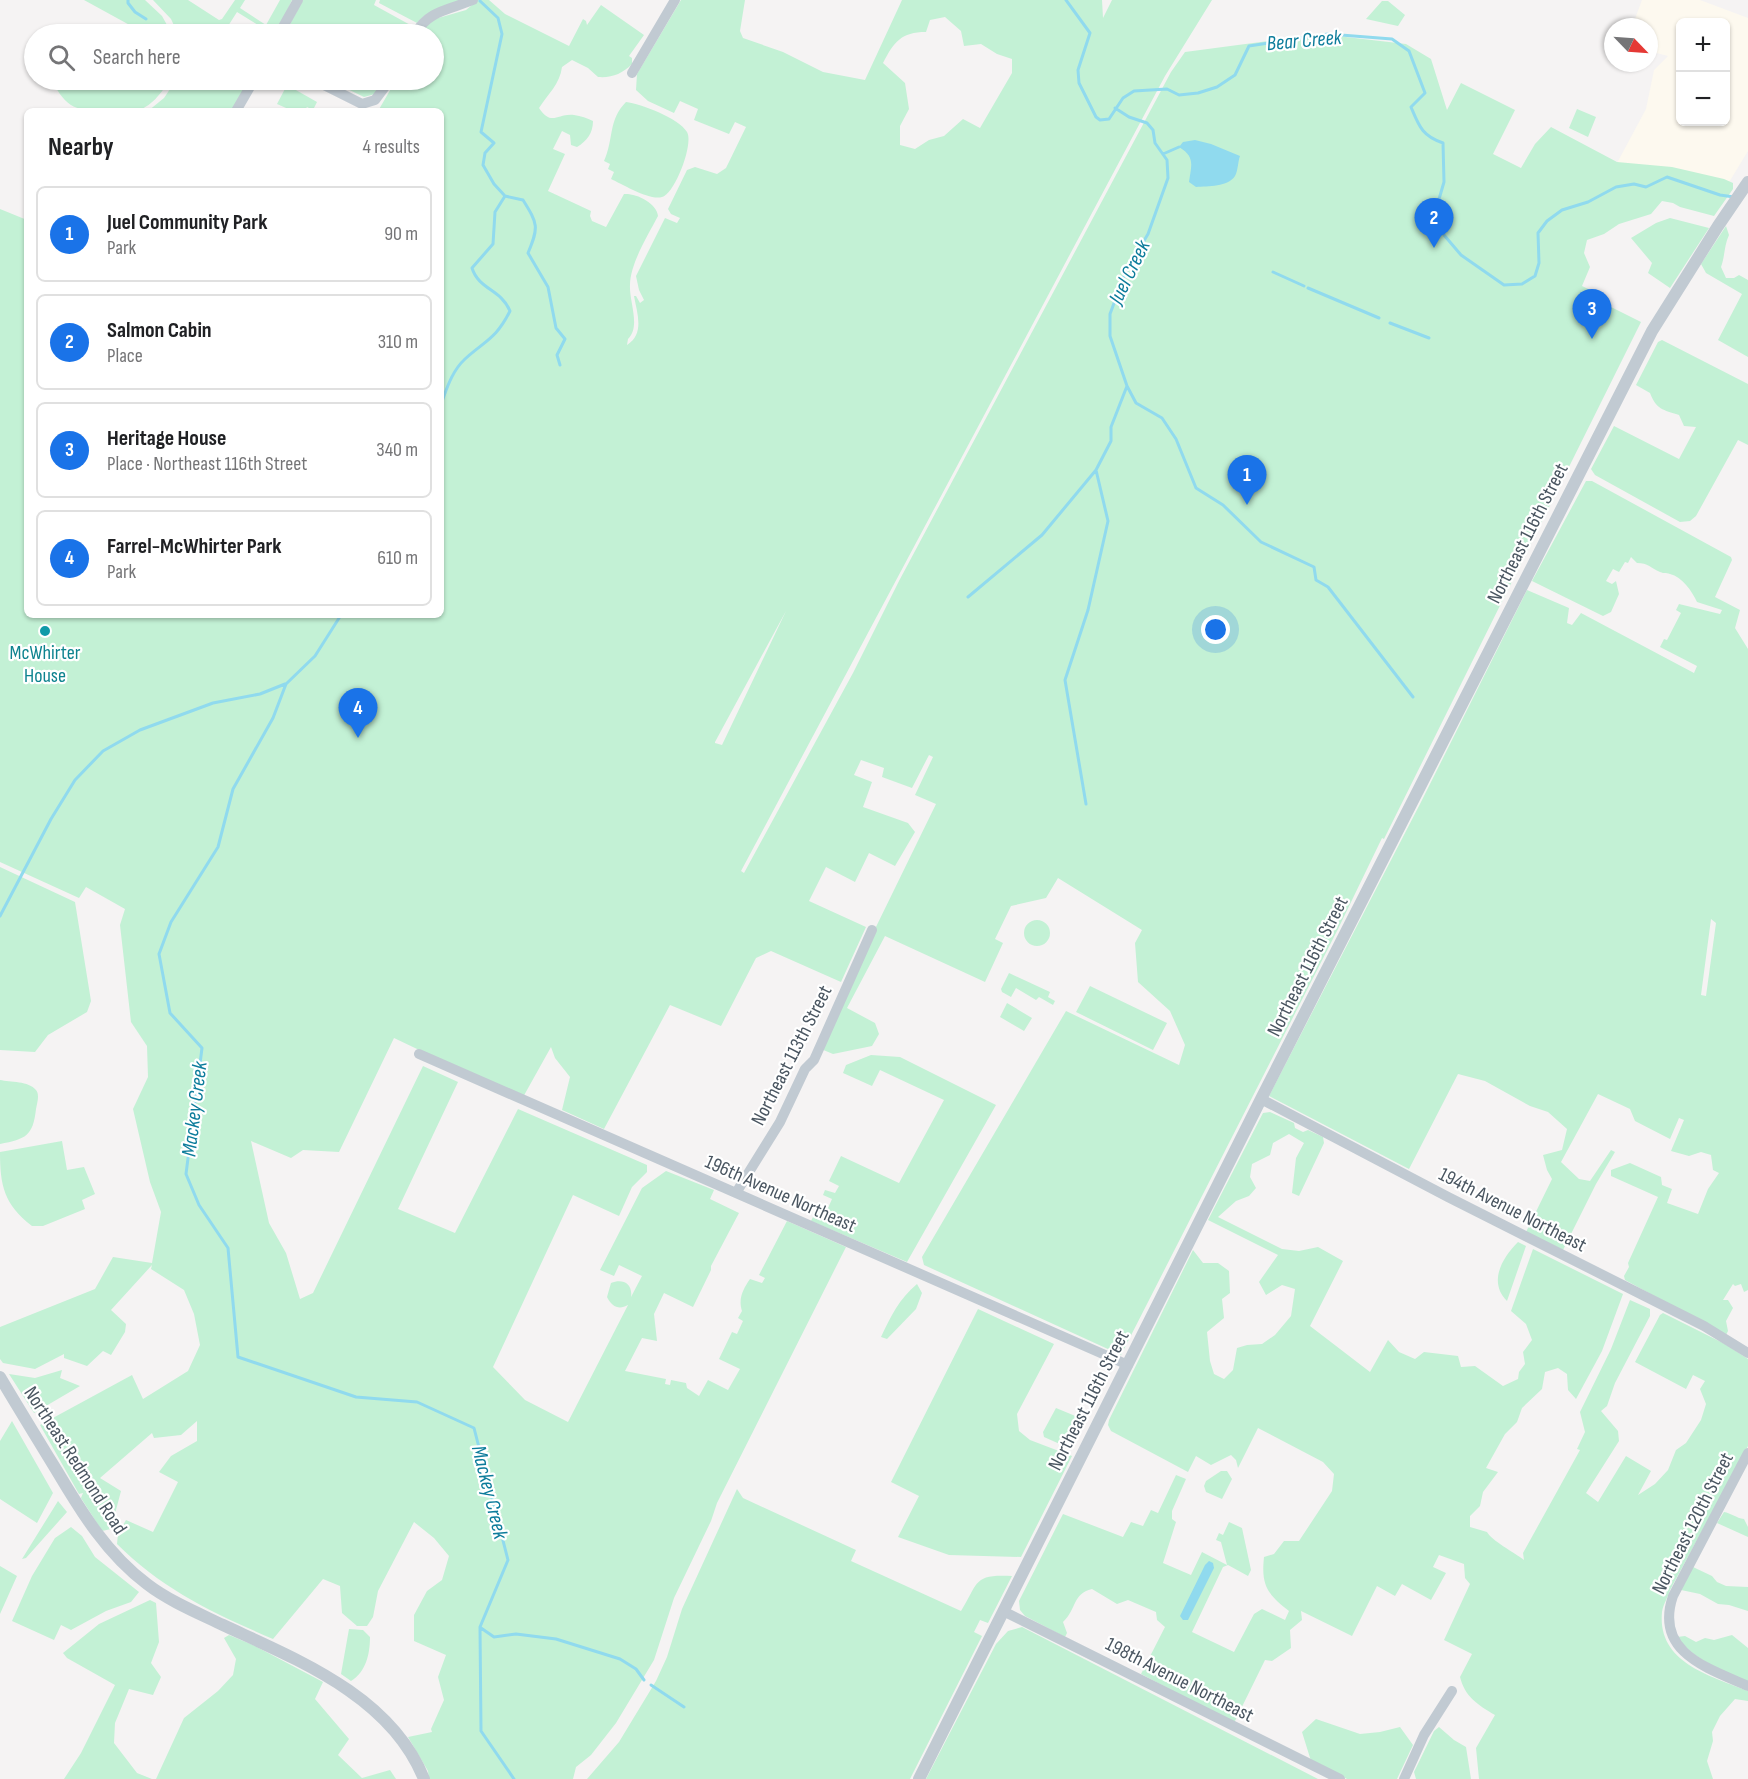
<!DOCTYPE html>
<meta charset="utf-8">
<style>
body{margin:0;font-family:"Sofia Sans Condensed",sans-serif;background:#f2f2f2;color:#202124}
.controls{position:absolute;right:18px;top:18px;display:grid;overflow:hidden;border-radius:9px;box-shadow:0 2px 4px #0004}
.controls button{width:54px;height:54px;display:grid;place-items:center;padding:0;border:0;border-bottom:2px solid #e0e0e0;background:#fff;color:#202124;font:30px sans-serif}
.compass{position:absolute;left:1604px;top:18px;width:54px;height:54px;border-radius:50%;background:#fff;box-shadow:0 2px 4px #0004;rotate:115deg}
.you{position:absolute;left:1216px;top:630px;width:21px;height:21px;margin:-15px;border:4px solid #fff;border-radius:50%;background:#1a73e8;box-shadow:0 0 0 9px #1a73e833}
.badge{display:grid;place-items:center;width:39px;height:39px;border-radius:50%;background:#1a73e8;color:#fff;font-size:20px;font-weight:700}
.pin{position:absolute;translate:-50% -50px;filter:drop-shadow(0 2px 3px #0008)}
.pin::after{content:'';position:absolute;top:32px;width:21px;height:18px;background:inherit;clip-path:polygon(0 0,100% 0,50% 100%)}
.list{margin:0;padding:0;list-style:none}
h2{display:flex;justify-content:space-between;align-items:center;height:78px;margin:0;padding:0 24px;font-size:26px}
h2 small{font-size:20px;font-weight:400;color:#757577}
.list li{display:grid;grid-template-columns:39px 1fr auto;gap:18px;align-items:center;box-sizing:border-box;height:96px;margin:0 12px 12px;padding:0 12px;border:2px solid #e0e0e0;border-radius:9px}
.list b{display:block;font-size:22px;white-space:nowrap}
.list p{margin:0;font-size:20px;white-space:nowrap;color:#757577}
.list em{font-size:20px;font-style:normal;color:#757577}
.icon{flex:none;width:33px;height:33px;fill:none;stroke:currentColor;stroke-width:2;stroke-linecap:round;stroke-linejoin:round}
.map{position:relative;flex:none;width:1748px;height:1779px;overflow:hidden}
.search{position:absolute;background:#fff;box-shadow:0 2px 4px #0004;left:24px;top:24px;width:420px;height:66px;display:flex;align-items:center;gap:15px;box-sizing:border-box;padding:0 21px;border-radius:33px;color:#757577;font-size:22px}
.panel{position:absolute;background:#fff;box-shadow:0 2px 4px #0004;left:24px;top:108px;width:420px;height:510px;border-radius:9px}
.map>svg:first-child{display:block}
</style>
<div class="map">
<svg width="1748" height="1779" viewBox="0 0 1748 1779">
<rect width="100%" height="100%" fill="#f5f3f3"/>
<path fill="#fdf9ef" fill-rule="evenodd" d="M1642,0H1700L1748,18V151L1728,184L1617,163L1646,109L1654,70L1668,56L1649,51V27H1632ZM1680,22H1726V122H1680Z"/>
<path fill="#c3f1d5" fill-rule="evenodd" d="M84,0H145L162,16L172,34H146Z
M153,0H188L219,20L222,19L235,0H245L240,8L266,25L280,0H292L276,34H260L263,28L237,12L223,34H178L171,19Z
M303,0H376L374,5L414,27L411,34H287L291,22Z
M380,0H464C445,9 432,6 417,23L379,3Z
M478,0H489L505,14L569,46L583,19L586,21L587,25L601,5L644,35L629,56L632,58V64C622,74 612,78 598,77L588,68L572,60L562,67C560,84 548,94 539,108C552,127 557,113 574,115C581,116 587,118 593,121C593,133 587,141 577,147L571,145L570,135L562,131L553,149L565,154L548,191L591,211L590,216L592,221L606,227L624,194C636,193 657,203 658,216C648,235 630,264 630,285C629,302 641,326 628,339L627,345C645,334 637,313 634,296H636L640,303L644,300L639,290L636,276L665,218L677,223L680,218L671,214L668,209L687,170L695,167L717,174L726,168L746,127L735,122L729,134L694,120L698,109L680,101L674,113L648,101L636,90L637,74L681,0H745L740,31L743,38L783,52L823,72L865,80L902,0H1102L1103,18L1112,0H1212L1165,76L741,871L744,873L853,673L899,581L1171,72L1185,52L1320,34L1406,44L1431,59L1447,110L1461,83L1515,110L1493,154L1521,168L1535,144L1551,127L1617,162L1672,167L1724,179L1733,183V189L1714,216L1680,207L1673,203L1662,201L1651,214L1619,224L1604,234L1587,240L1584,253L1590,267L1582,286L1609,299L1607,305L1641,322L1384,839L1382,838L1338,929L1121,1355L924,1265L922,1257L1066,1011L1179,1065L1185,1045L1170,1011L1138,982L1135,943L1142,930L1058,878L1046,898L1011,906L995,939L1003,943L985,982L885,936L847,1008L875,1023L879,1034L872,1046L833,1054L821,1049L874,931L936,804L915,795L933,757L929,755L912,788L882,777L884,768L861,760L854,775L872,782L863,807L908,823L915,832L895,866L869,853L855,882L826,867L809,901L866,927L841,982L771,951L756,958L721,1026L670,1005L604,1129L562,1110L570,1077L555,1058L551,1047L522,1099L394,1038L339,1152L303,1150L291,1158L251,1141L269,1223L286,1253L300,1299L313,1293L423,1066L458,1082L398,1209L455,1233L518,1109L647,1165V1172L632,1187L619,1216L573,1195L493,1367L525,1400L568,1422L628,1305C619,1310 612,1307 607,1297L611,1283C623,1278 633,1284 631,1297L642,1276L619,1265L614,1276L600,1270L642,1188L666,1171L714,1190L710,1199L739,1213L711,1266V1270L693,1307L664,1293L654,1314L657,1341L642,1338L625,1371L666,1379L665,1384L670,1385L671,1380L686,1383L687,1388L699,1396L708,1380L728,1390L740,1369L719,1359L732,1332L737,1334L743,1321L738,1318L742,1311C738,1299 743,1289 750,1279L762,1283L765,1278L759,1275L787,1221L846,1247L717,1503L711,1521L674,1598L654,1660L616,1723L591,1755L576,1767L573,1779H429L428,1771L408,1737L432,1732L431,1729L444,1700L438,1677L446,1655L414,1641V1615L427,1591L442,1580L449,1556L434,1538L414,1522L378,1591L373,1617L367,1626H357L342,1613L340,1586L323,1579L273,1639C215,1614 163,1590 117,1544L118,1534L126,1520L153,1532L178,1482L159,1472L171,1456L197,1441V1421L181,1435L154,1438L152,1433L100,1478L121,1491L111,1529L102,1531L81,1498L83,1493L79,1494L40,1425L132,1375L143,1399L188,1371L200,1345L194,1314L184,1290L151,1269L152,1265L111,1310L126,1324L125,1332L111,1355L103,1351L87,1366L64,1358V1354L35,1369L3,1363L0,1359V1327L95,1289L113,1257L152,1263L161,1212L150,1182L133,1109L148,1077L147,1046L131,1022L120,925L125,909L86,887L79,898L0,862V209L27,220V615H441V111H378L396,80H434V34H421L428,21L466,10ZM945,17L961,31L964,46L981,44L997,54L1012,59V73L980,128L963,119L944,136L929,140L915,149L900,145V126L909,109L905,83L883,63C894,42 901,32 926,32L930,20ZM786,611L722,745L715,743V742Z
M1382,1H1388L1405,15L1398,26L1366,19Z
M52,80H169C163,92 150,108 136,111C128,113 117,111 108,111C77,111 66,109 52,80Z
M176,80H250L233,111H148L164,98Z
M329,80H386L375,94L364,97Z
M287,85L317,102L313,110L307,107L304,111H293L277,104Z
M626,102C641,104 679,118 687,132C694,143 675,194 662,197C650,201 622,184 611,179L614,172L608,169L610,164L604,161C614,139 608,120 626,102Z
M1577,109L1596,117L1588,137L1569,128Z
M1670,218L1709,228L1670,288L1648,273L1652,263L1631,238L1656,223Z
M1726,226L1729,235C1724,246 1725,256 1721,267L1726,278H1734L1739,275L1748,280V357L1718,340L1742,294L1706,273L1701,264Z
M1662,340L1748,384V445L1738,440L1696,516L1690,521L1680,522L1595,475L1591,469L1614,426L1679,459L1696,427L1684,426L1679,415C1663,410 1656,409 1650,393L1636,385L1658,342Z
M1586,481H1592L1731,557L1732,560L1715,597L1740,610L1735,628L1748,649V1290L1744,1292L1741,1284L1735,1286L1733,1284L1723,1300H1728L1733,1308L1726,1321L1728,1331L1726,1335L1625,1280L1624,1276L1629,1267L1628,1263L1658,1197L1611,1176V1170L1630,1163L1661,1177L1662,1185L1672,1189L1667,1203L1698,1214L1708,1189L1719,1173L1713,1170L1711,1155L1701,1152L1689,1156L1671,1151L1684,1120L1679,1118L1670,1139L1635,1121L1630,1109L1598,1094L1561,1162L1579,1179L1590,1181L1611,1150L1615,1152L1596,1184L1563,1250L1526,1232L1552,1179L1547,1170L1543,1155L1562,1150L1567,1129L1548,1112L1530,1106L1485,1081L1458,1074L1409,1169L1269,1096L1420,804L1527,590L1569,608L1567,623L1572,625L1581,613L1694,673L1697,666L1660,647L1664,639L1667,640L1681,613L1676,610L1679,604L1720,614L1722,610L1697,602C1692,591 1682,577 1670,574C1665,572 1665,574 1660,572C1651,568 1648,563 1637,563L1631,557L1628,563L1625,562L1619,572L1613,569L1606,581L1612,584L1616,581L1619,594L1611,612L1603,616L1532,581ZM1711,919L1716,923L1706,996L1701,995Z
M0,867L75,902L91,1001L87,1012L48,1035L35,1052L0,1050Z
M1024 933a13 13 0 1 1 26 0a13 13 0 1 1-26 0Z
M1009,973L1050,992L1048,997L1055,1001L1053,1005L1039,997L1036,1000L1016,988L1011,997L1002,992L1001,989Z
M1090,986L1167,1023L1153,1050L1076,1012Z
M1007,1003L1032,1018L1024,1031L1000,1017Z
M871,1055L900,1057L996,1105L907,1262L811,1221L819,1205L828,1208L832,1199L823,1195L825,1190L835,1193L839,1186L829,1181L841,1156L899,1183L944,1100L880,1070L872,1086L843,1073L846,1065Z
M0,1080C10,1082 29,1081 36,1090C40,1095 37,1103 36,1109C33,1136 26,1139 0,1144Z
M1270,1112L1294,1123L1295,1128L1303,1132L1308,1130L1323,1137L1324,1143L1299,1196L1292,1193L1296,1158L1304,1143L1289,1134L1273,1143L1270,1155L1252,1164L1250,1177L1256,1188L1249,1196L1236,1201L1218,1217L1282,1249L1299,1251L1318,1247L1343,1261L1310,1326L1370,1372L1388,1340L1399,1352L1415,1359L1424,1352L1458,1356L1461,1367L1475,1366L1503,1386L1518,1379L1519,1372L1525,1364L1523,1352L1532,1340L1526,1324L1511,1311L1533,1249L1623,1294L1602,1351L1576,1399L1568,1390L1567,1374L1558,1368L1545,1372L1542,1389L1522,1408L1517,1422L1505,1434L1486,1468L1498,1472L1483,1492L1480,1506L1470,1516V1527L1487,1532C1491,1540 1515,1553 1524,1560L1523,1553L1580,1450L1577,1449L1585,1432L1580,1412L1611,1349L1630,1300L1650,1309V1316L1615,1383L1607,1406L1601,1411L1618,1431L1619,1441L1586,1493L1598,1502L1626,1456L1651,1471L1638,1495L1655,1484L1668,1470L1676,1450L1686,1443L1701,1420L1706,1404L1700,1389L1705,1381L1693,1375L1686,1389L1635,1362L1660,1315L1663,1313L1725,1344L1748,1359V1446L1670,1590C1668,1597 1663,1605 1662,1612C1657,1663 1711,1676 1748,1691V1701L1735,1699L1720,1716L1712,1732L1713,1741L1707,1761L1713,1779H1479L1476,1748L1495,1715C1478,1705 1465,1697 1460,1677L1472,1654L1444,1640L1470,1584L1465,1578L1464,1564L1439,1555L1433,1567L1446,1573L1431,1600L1402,1584L1395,1596L1377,1586L1352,1636L1301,1611L1302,1620L1290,1630L1291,1648L1272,1661L1265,1660L1234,1723L1141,1674L1165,1627L1157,1620L1156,1612L1128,1600L1117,1604L1092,1589C1072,1594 1077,1609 1063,1622L1067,1633L1065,1637L1025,1616L1020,1610L1019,1601L1063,1514L1123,1537L1131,1522L1143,1526L1151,1510L1158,1513L1176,1475L1186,1479L1172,1511V1519L1176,1522L1163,1563L1191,1575L1202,1552L1227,1565L1221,1542L1216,1540L1219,1533L1223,1535L1229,1522L1242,1528L1251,1570L1248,1576L1228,1565L1223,1567L1192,1632L1234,1652L1254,1614L1262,1609L1285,1620L1289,1611C1267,1594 1261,1585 1264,1557L1274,1554L1284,1541H1299L1332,1491L1334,1474L1323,1462L1258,1428L1238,1468L1236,1460L1231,1455L1211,1465L1196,1456L1188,1472L1111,1431L1108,1425L1109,1420L1193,1250L1203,1263H1218L1229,1271L1230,1293L1222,1299L1224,1318L1207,1332L1210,1361L1214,1374L1224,1379L1233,1370L1237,1348L1247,1345L1262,1344L1275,1335L1291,1316L1295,1289L1282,1285L1266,1295L1259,1282L1278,1255L1208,1220L1263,1113Z
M62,1141L67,1170L84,1167L95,1194L82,1200L85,1209L43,1226H32C4,1204 0,1186 0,1152Z
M1518,1242L1526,1246L1507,1301C1488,1282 1502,1258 1518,1242Z
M917,1284L922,1293L916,1309L887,1339L881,1337C891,1316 899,1299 917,1284Z
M978,1309L1054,1344L1017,1414L1019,1431L1030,1440L1072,1456L1021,1557L949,1555L898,1537L919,1496L891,1482Z
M62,1370L60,1378L80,1386L34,1413L9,1374L35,1378Z
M1056,1408L1085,1420L1071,1449L1044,1437L1043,1432Z
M12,1421L53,1493L37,1523L0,1499V1441Z
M1221,1471H1227L1232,1479L1222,1499L1206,1492L1204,1486L1206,1481Z
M737,1489L743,1498L856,1550L851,1561L961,1611C979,1582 973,1574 1012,1576L988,1623L980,1620L974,1632L982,1636L910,1779H587L619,1742L656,1681L667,1657L682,1609Z
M58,1501L67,1512L26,1558L22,1559Z
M1724,1512C1731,1513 1736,1518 1744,1519L1748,1527V1537L1717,1523Z
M71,1527L82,1536L95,1557L139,1592L131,1602L106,1611L71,1630L61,1625L54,1640L12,1621L32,1576L55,1538Z
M0,1566L17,1576L0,1614Z
M1693,1567L1712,1576L1717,1582L1726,1586L1748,1587V1611L1729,1605L1718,1604L1700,1594L1681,1590Z
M150,1600L156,1603L159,1642L151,1663L161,1677L153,1695L129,1689L115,1723L114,1743L137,1773L152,1779H64L81,1753L115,1685L67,1658L63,1653L99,1624Z
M1022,1627L1318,1779H926L996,1644L1008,1631Z
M349,1629L363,1630L370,1637C370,1654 366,1672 351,1681L341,1674Z
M229,1635L253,1645L323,1682L315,1699L349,1739L338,1755L362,1778L390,1770L396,1779H156L184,1718L218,1691L233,1675L236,1659L224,1638Z
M1732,1635L1748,1648V1682C1722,1670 1695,1661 1677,1637L1685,1636L1696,1642L1705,1638L1714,1640Z
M1316,1719L1360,1734L1380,1732L1400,1727L1413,1745L1397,1779H1347L1311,1761L1302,1732Z
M1439,1727L1454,1740L1466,1747L1471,1779H1416L1414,1772L1434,1731Z"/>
<path fill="#90daee" d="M1195,140L1211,144L1240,156C1238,161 1238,171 1235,176C1228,187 1208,186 1196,187L1189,182C1191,166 1196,157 1179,147L1183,142Z
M1209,1561L1213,1563L1214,1568L1188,1620H1183L1180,1616L1205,1565Z"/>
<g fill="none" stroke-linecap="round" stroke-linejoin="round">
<path stroke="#90daee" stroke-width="3" d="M128,0V3L135,12L146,19
M1066,0L1090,33L1078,70L1079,83L1096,117L1100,120L1109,119L1123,98L1134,91L1167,89L1179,95L1198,93L1217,87L1235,75L1249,46L1328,34L1392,39L1409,51L1425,93L1411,107C1419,126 1422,136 1443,143L1444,182L1437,206L1444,235L1461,255L1504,285L1522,284L1535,276L1539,263L1538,233L1547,221L1562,210L1588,202L1616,187L1634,184L1646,187L1667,177L1720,195L1734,197
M1115,108L1129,117L1147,123L1153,130L1155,143L1167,160L1168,178L1148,234L1126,271L1110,314V336L1127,386L1136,403L1162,418L1176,439L1196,488L1223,505L1261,542L1314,567L1316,580L1328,587L1413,697
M1163,154L1179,147
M505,196L523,200C538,224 539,227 528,253L548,287L556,328L565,339L557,355L560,365
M1273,272L1304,286
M1308,288L1379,318
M1390,323L1429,338
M441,404C447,388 452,371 465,359C486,340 496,339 510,311C501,289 479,290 472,268L493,244L495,212L505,196L494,184L483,165L485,153L494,143L481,132L502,34L498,18L480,1
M968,597L1042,535L1096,470L1111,441V427L1127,386
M341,615L315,656L286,684L273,718L233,789L218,847L171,922L159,954L170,1013L202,1048L186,1174L199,1205L228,1248L238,1357L356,1397L417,1402L474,1428L508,1560L480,1627L481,1731L514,1779
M1086,804L1065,680L1088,610L1108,521L1096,470
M0,916L51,819L75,780L103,751L140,730L213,703L260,694L285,684
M481,1628L494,1637L516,1634L556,1639L620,1659L636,1669L644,1680
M651,1685L684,1707"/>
<path stroke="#c1cad2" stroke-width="10" d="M279,34L298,0
M415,34C429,10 449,10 473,0
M632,73L675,0
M314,80L362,104L375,100L390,80
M236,111L254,80
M419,1054L1128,1365
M1261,1099L1448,1197L1704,1326L1748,1353
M736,1193L780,1122L805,1069L814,1060L872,930
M1748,1453L1673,1596C1654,1652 1707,1668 1748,1686
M1003,1611L1340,1779
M1404,1779L1424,1735L1452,1691"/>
<path stroke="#c1cad2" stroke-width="12" d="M0,1377C19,1409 38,1440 57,1471C82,1513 107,1554 147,1584C169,1601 198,1613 223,1625C298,1660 391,1696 424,1779
M919,1779L1261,1099L1652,331L1718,226L1748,182"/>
</g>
<circle fill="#0f9aa8" stroke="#fff" stroke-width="2" cx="45" cy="631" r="6"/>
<g text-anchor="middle" stroke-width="4.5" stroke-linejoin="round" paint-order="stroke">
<g font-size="20" fill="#4a5661" stroke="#fff">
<text transform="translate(1527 533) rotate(-63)" y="7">Northeast 116th Street</text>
<text transform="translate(1307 966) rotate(-63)" y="7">Northeast 116th Street</text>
<text transform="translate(791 1055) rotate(-63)" y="7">Northeast 113th Street</text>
<text transform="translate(781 1193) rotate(24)" y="7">196th Avenue Northeast</text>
<text transform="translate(1513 1209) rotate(27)" y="7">194th Avenue Northeast</text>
<text transform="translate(1088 1400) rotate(-63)" y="7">Northeast 116th Street</text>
<text transform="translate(76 1460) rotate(57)" y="7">Northeast Redmond Road</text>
<text transform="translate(1692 1523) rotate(-63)" y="7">Northeast 120th Street</text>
<text transform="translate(1180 1679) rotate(27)" y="7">198th Avenue Northeast</text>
</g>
<g font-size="20" fill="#0d838f" stroke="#fff">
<text x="45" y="659">McWhirter<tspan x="45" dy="23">House</tspan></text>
</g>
<g font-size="21" font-style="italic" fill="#0c7c9b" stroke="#fff">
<text transform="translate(1304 40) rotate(-5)" y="7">Bear Creek</text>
<text transform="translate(1129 272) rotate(-64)" y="7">Juel Creek</text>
<text transform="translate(194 1109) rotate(-83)" y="7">Mackey Creek</text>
<text transform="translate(490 1492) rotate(76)" y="7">Mackey Creek</text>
</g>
</g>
</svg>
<div class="controls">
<button>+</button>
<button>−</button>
</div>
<svg class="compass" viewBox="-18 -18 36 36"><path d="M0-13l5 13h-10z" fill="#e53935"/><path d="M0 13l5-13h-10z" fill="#757577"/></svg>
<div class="you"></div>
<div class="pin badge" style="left:1247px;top:505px">1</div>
<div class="pin badge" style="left:1434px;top:248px">2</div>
<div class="pin badge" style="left:1592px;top:339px">3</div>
<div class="pin badge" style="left:358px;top:738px">4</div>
<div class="search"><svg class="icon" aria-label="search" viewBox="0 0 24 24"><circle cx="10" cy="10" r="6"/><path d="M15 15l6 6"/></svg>Search here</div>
<section class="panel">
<h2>Nearby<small>4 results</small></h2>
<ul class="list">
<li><span class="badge">1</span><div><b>Juel Community Park</b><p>Park</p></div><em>90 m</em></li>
<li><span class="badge">2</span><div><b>Salmon Cabin</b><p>Place</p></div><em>310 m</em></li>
<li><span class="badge">3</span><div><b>Heritage House</b><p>Place · Northeast 116th Street</p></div><em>340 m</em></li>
<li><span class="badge">4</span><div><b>Farrel-McWhirter Park</b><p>Park</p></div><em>610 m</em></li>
</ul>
</section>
</div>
